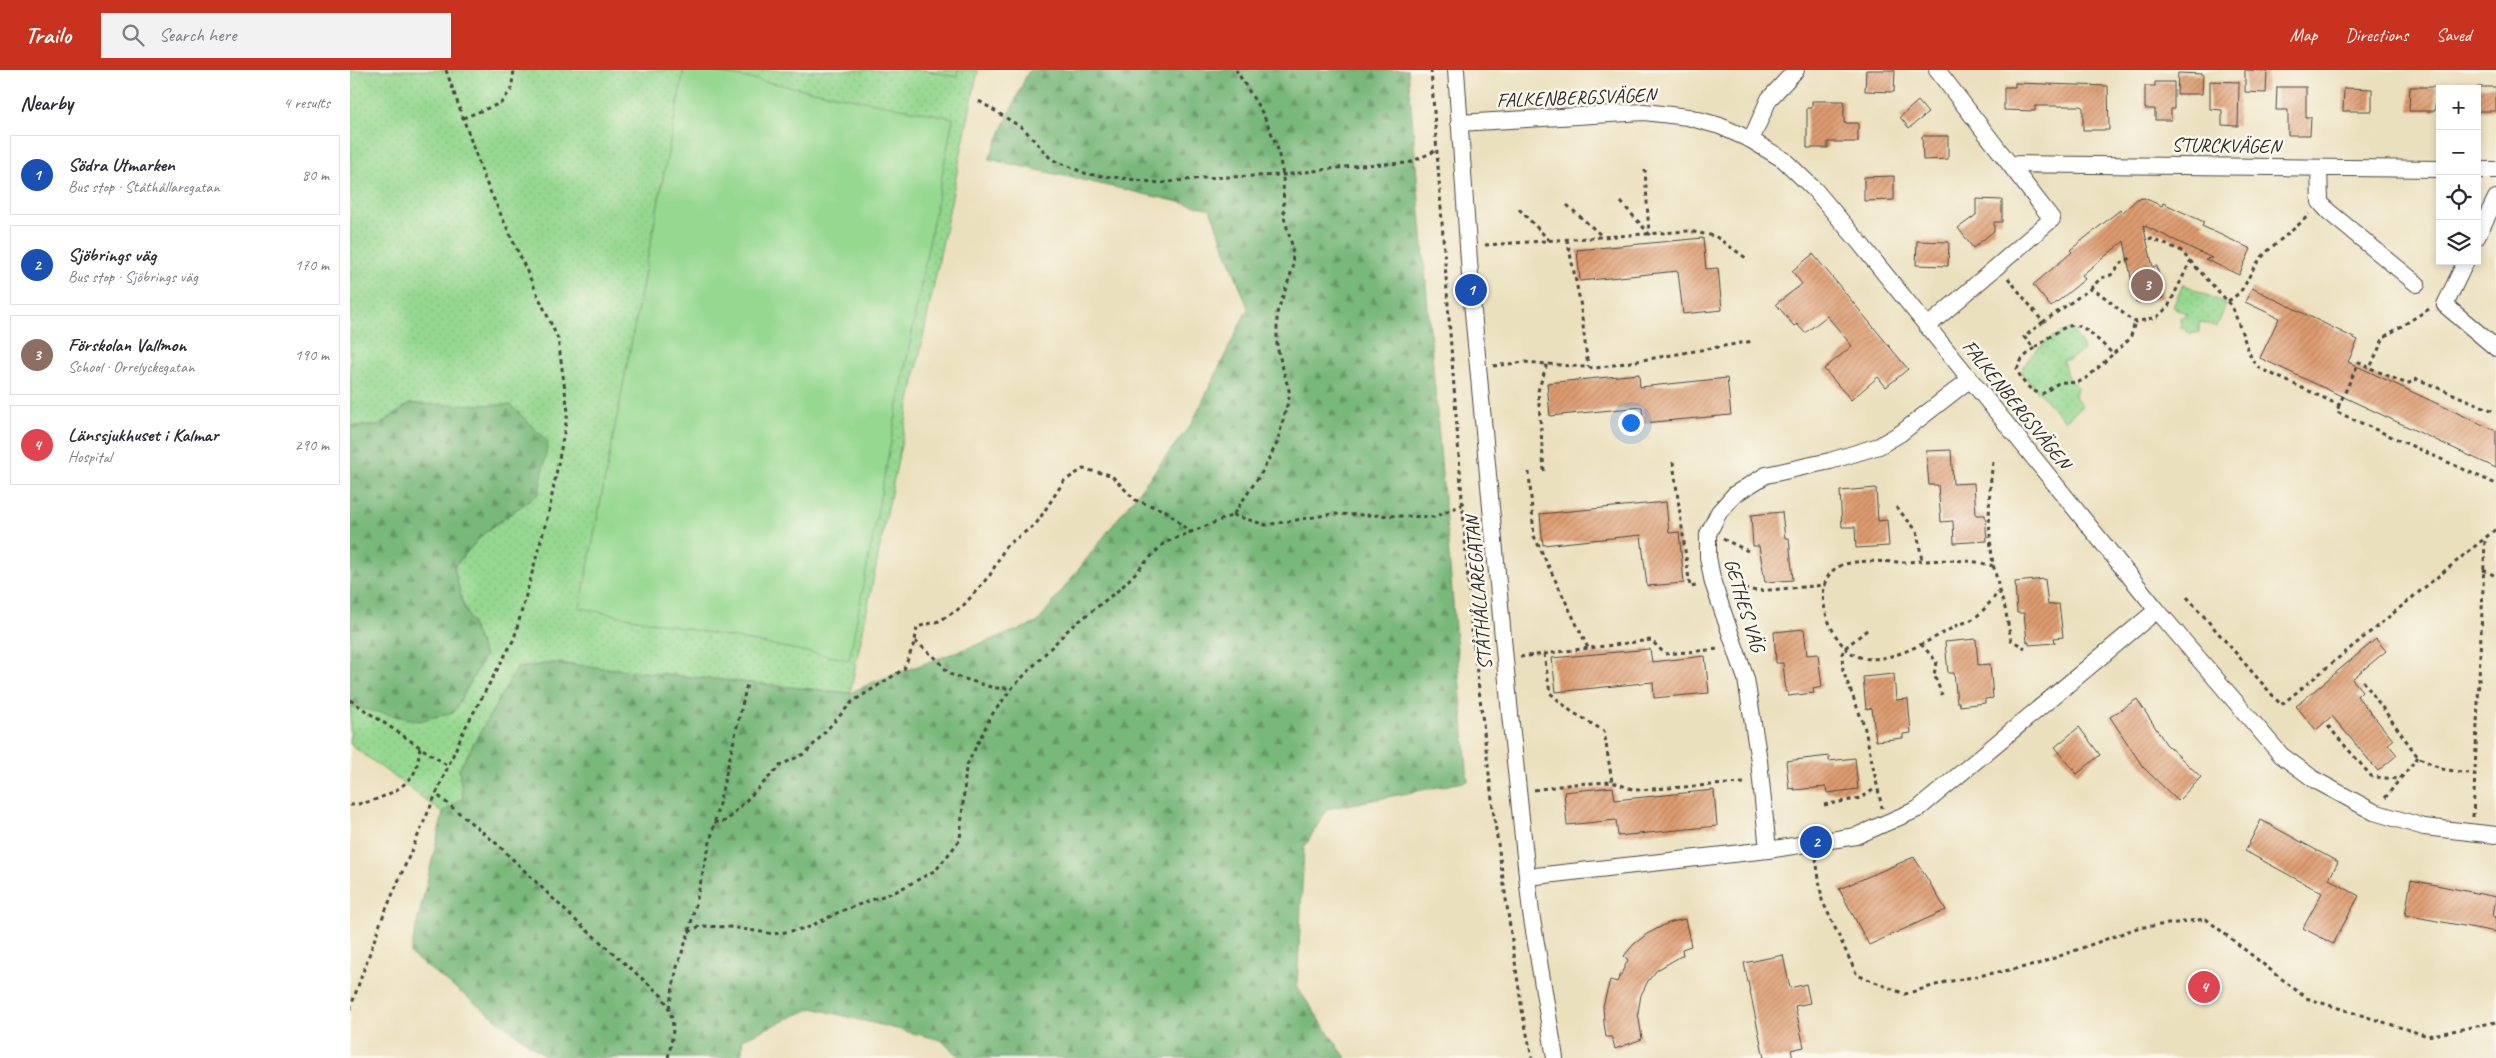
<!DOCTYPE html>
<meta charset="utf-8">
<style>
body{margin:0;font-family:Caveat,sans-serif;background:#f2f2f3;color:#2b2b33}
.controls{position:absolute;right:15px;top:15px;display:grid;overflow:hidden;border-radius:0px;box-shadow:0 2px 8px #0003}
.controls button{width:45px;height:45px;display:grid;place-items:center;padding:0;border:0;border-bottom:1px solid #e1e1e2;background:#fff;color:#2b2b33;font:25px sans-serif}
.you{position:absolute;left:1280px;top:352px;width:18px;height:18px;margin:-12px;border:4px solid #fff;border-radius:50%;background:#1a73e8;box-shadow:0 0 0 8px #1a73e833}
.badge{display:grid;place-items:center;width:32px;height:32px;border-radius:50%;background:#c8321e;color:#fff;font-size:16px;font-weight:700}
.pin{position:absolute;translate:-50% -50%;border:2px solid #fff;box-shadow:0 1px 5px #0006}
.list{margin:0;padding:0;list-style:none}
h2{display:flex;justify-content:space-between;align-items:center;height:65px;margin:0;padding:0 20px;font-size:21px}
h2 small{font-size:16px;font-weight:400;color:#7c7c81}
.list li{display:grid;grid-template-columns:32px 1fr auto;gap:15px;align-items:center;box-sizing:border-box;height:80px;margin:0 10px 10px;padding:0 10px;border:1px solid #e1e1e2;border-radius:0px}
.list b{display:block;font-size:19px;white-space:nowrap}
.list p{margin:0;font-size:16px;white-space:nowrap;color:#7c7c81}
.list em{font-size:16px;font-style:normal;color:#7c7c81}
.icon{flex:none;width:28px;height:28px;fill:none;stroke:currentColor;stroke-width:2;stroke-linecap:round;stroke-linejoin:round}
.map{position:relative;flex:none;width:2146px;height:988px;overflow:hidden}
header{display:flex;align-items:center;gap:30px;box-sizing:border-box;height:70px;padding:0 25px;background:#c8321e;color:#fff}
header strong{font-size:24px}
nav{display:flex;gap:28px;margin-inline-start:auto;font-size:18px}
.search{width:350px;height:45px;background:#f2f2f3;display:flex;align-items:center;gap:12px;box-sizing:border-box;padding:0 18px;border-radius:0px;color:#7c7c81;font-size:19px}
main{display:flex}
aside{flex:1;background:#fff}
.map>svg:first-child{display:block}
</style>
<header>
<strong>Trailo</strong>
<div class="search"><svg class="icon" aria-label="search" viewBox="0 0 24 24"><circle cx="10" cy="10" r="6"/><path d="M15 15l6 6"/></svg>Search here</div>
<nav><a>Map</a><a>Directions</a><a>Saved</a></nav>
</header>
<main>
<aside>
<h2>Nearby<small>4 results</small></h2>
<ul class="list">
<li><span class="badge" style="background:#1a4fb4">1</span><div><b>Södra Utmarken</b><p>Bus stop · Ståthållaregatan</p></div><em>80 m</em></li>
<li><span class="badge" style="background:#1a4fb4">2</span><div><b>Sjöbrings väg</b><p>Bus stop · Sjöbrings väg</p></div><em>170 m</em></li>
<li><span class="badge" style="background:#8d6e63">3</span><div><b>Förskolan Vallmon</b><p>School · Orrelyckegatan</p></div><em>190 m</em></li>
<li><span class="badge" style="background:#e0444e">4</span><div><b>Länssjukhuset i Kalmar</b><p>Hospital</p></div><em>290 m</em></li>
</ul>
</aside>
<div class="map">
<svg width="2146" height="988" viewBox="0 0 2146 988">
<defs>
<pattern id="grass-dots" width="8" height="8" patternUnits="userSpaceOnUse" patternTransform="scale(1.25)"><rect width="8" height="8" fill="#95d890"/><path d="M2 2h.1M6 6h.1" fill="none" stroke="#81ba7c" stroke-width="1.8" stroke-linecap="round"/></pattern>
<pattern id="forest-firs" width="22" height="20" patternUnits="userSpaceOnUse" patternTransform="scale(1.25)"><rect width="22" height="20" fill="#78b87a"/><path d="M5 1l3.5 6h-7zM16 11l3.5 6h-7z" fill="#639664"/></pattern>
<pattern id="building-hatch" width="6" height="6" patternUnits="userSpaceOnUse" patternTransform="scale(1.25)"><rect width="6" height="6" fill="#de9b6f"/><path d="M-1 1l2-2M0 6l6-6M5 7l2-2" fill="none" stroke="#b47f5b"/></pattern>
</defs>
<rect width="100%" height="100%" fill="#fbf7ec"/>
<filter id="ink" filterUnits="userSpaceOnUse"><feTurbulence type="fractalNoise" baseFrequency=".02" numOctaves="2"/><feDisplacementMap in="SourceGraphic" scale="10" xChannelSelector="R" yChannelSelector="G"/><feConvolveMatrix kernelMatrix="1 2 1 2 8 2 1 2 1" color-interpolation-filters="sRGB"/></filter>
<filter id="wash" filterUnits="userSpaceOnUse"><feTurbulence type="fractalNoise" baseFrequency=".0096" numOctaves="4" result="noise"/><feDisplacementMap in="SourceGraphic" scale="20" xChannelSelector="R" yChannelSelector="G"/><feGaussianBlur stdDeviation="1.12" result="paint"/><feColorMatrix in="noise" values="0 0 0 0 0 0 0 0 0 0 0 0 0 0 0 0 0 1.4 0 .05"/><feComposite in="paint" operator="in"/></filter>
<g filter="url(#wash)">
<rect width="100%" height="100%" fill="#ebe0bd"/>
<path fill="url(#grass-dots)" stroke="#60825e" d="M0,0H334L231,538L603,49L354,0H574L607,6L608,0H628L500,623L205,593L167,598L109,699L113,728L93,743L0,674V636L4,638L135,586L112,531L104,497L134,463L189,423L99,335L60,334L28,356H0Z
M1833,214L1876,234L1867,257L1849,251V262L1841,264L1831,257L1830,248L1838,244L1823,237Z
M1721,259L1733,276L1734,280L1719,290H1713L1717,306L1727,317L1725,326L1732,336L1715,351L1671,303C1678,283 1701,265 1721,259Z"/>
<path fill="url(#forest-firs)" stroke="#527252" d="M679,0H1058L1118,711L977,739L954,778L947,917L996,988H610L591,970L462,938L393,969L391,988H198L60,884L93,743L113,728L109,699L167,598L205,593L500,623L526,611L687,553L842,353L898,238L860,139L639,89Z
M59,334L161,335L198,372L189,423L134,463L104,497L112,531L135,586L104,642L68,651L0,636V356H28Z"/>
<path fill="#95d890" stroke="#60825e" d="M334,0H354L603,48L499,590L230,538Z
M574,0H608L607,7Z"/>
<g id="blocks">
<path fill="url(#building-hatch)" d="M1516,0H1545L1544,22L1515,21Z
M1895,0L1917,1L1916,23L1895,22Z
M1828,3L1853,4L1852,24H1827Z
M1860,11L1889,12L1888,56L1872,55V40L1860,39Z
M1805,12H1824V39H1821V50H1805V39H1795V16H1805Z
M1665,13L1758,16L1759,60H1733V38L1731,36H1685V41L1654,40V17H1665Z
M1927,17H1956V47H1961L1960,65H1938V40H1926Z
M2060,17H2086L2085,41H2059Z
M2127,17H2146V41H2127Z
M1994,18L2022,19V41H1993Z
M1462,31H1494V53H1508V72H1478V78H1457V38H1462Z
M1568,31L1578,43L1559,58L1550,47Z
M1572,66H1598V89L1573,90Z
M1544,106V130L1514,131V107Z
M1794,128L1812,136L1813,133L1854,152L1852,156L1901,179L1889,205L1855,189L1862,188L1793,155L1803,197L1807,196L1813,228L1786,233L1774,171L1732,205L1735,209L1701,237L1683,215L1722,182L1720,180L1770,140L1772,143L1787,129Z
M1626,129L1652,130V152H1644V161L1623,178L1608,158L1626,145Z
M1353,168L1356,199L1368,198L1372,240L1333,244L1328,201L1230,211L1227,180Z
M1567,171L1599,172L1598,196L1566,195Z
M1463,184L1558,299L1536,317L1528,307L1501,330L1474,299L1502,276L1477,246L1455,263L1447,254L1444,256L1426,234L1452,214L1442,201Z
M1902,218L2008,270L1998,292L2146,361V398L1910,288L1929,248L1895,232Z
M1289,304L1290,317L1377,308L1381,345L1293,353L1292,337L1200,346L1197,313Z
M1601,380L1603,414L1624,413L1626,445H1635L1637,471L1604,473L1603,451L1591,452L1588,415H1579L1576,381Z
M1526,418L1528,451L1537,450L1539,476L1506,478L1505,457H1492L1490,421Z
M1316,432L1319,463L1329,462L1334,513L1297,516L1291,465L1193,475L1190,444Z
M1432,442L1435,468H1439L1443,510L1415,512L1409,476H1403L1401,445Z
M1695,509L1698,535L1709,534L1713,567L1704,568L1705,573L1679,575V572H1677L1674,543H1667L1665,512Z
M1454,559L1457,585L1468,584L1472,617L1463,619L1464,623L1438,626V622H1436L1433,593H1426L1424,562Z
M1626,569L1628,595L1640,594L1643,628L1635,629V633L1610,636L1609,632H1607L1604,603H1598L1595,572Z
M2026,569L2036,581L2002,609L2012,621L2007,626L2043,670L2038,674L2047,685L2028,701L1982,646L1966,660L1946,636Z
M1300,579L1302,592L1355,586L1359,623L1304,628L1303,612L1206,622L1202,588Z
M1544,604L1546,630L1558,629L1561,663L1553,664V668L1526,671L1522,638L1516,639L1513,607Z
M1787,629L1816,674L1851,707L1828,731L1793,697L1760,647Z
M1729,657L1750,685L1727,704L1705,677Z
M1479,686V691L1505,688L1508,719L1477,723L1476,717L1444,720V718L1439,719L1436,691Z
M1263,717L1265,730L1364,720L1367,756L1268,766L1266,750L1217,755L1214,722Z
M1911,750L1988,792L1979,809L2009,826L1983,874L1953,858L1972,823L1895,781Z
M1564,787L1596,840L1519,875L1489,819Z
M2061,810L2146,827L2143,846L2146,847V862L2055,845Z
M1335,849L1341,876L1332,879L1333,885L1307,900L1298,911L1291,925L1288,942L1292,969L1265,979L1262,967H1256L1254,953L1253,936L1260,910L1267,912L1278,890L1274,886L1283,875L1297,864L1318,853Z
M1433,885L1440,918L1456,914L1460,933L1445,936L1454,977L1441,980L1443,988H1414L1394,893Z"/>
</g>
</g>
<g filter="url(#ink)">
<use href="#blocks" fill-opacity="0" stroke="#484641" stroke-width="1"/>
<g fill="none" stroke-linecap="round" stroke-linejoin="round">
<g stroke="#484641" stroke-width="18">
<path id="minor" d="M1106,0L1121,220L1160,644L1181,843L1205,988
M1109,53L1294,42L1338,47L1370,56L1401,70L1434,90L1465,120L1509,172L1807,540L1931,685L1965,710L2024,742L2074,757L2146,765
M1401,70L1419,29L1446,0
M1662,94L2090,99
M1969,98L1970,132L1979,142L2067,214
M2127,100H2146
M2127,167L2146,128
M2116,191L2095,235L2146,278
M1578,256L1702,149L1587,0
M1418,780L1409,691L1396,609L1363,513L1358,487V464L1369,442L1385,424L1416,405L1480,391L1529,376L1551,363L1619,310
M1177,807L1418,780L1506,766L1568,739L1807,540"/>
</g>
<path stroke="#484641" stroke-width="3" stroke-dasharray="4 4" stroke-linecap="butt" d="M96,0L135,110L208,269L218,342L199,441L164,569L114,660L86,724L147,774L223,848L312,926C327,951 324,960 318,988
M1081,0L1121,552L1144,746L1172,940L1182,988
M629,31L674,59L701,89L737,104L811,113L851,108L933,105L1011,95L1059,93L1087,80
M113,48L151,33L161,20L164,0
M1271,132L1299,164L1295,100
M1217,135L1252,166
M1169,139L1199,170
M1799,168L1830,180L1882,236L1902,290L1909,298L1989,335L2009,292L2020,298
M1217,169L1230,231L1238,297
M1135,175L1339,161L1365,166L1396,188
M1658,208L1693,252L1740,219C1759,226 1768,242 1785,252L1807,247L1818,237L1841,190
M1740,219L1751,208L1761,205L1773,192L1781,188
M1878,231C1899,219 1895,208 1908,192C1922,173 1944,162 1959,144
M2079,239L2034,267L2020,298L2057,314L2067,309L2146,342
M1693,252L1674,267L1684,278C1728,246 1725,248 1763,284L1780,269L1785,252
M1684,278L1672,289L1667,299C1672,312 1678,320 1692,324L1710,312L1727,313L1738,307L1763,284
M1143,296L1174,292L1246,298L1403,271
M1989,335L1987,342L2146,414
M1323,392L1340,517L1346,516
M1643,392C1638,426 1638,460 1643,494C1645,503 1648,511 1649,521C1642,530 1635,539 1626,547C1621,551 1612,553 1606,556C1581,569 1531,601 1503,584C1479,570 1456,509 1492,495C1510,489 1534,492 1553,492C1582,491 1615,487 1643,496
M1194,401L1188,321L1197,294
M1179,402L1184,466L1238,578
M1546,437L1567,461L1572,491
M883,445L916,455L982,444L1084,447L1112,435
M1373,469L1398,481
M2133,500L2146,506
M1394,519L1408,521L1475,515
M1649,521L1655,538L1661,570L1675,578
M1837,527L1931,635L2146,459
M1517,560L1495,578L1492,584L1493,601L1514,655L1532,738
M565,571L589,591L599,604L644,618H662
M1571,574L1587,592L1584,604L1592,625
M1194,584L1200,623L1222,642L1254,661L1262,712
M1170,587L1301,570L1315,584L1369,579
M2013,611L2068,687L2091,699L2125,704
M0,630L98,696
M1978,656L2022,707L2050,709L2068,687
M1184,720L1223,714L1262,712L1285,720L1395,713
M2035,728L2050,709
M0,735C20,734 57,720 65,701C68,694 69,684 70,677
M1474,735L1511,728L1526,718
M2123,747L2135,471
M364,753L376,751L431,695L456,683L502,632L554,599L565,571L567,557L589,551L612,537L640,505L656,476L686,454L714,411L733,399L761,405L785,430L816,441L841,463
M1466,788L1472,830L1507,905L1555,924L1596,912L1685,895L1787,858L1856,849L1956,928L2078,966L2146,952
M339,862L350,856L380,857L424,864L457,858L491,841L547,821L586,800L610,770L616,697L641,646L662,618L718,560L771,518L814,473L883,445L912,402L927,373L940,324L927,277V243L943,198L942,175L934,147L933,105L927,76L913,44L886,0
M319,938L327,897L339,862L397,614
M0,939L31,851L86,724"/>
<use href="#minor" stroke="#fff" stroke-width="16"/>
</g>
</g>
<g text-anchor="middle" stroke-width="5" stroke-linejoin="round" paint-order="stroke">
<g font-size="20" fill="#2b2b2b" stroke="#fbf7ec">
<text transform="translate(1226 27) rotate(-2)" y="7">FALKENBERGSVÄGEN</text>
<text transform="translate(1876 75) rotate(1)" y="7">STURCKVÄGEN</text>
<text transform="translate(1667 334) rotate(51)" y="7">FALKENBERGSVÄGEN</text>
<text transform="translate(1128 523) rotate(-95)" y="7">STÅTHÅLLAREGATAN</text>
<text transform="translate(1395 535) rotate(73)" y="7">GETHES VÄG</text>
</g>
</g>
</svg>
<div class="controls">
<button>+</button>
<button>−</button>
<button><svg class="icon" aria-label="locate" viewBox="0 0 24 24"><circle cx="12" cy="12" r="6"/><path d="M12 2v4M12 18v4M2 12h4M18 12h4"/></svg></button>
<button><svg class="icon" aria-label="layers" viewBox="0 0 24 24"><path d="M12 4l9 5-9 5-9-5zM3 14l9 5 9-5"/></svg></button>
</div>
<div class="you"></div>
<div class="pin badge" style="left:1121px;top:220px;background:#1a4fb4">1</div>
<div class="pin badge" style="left:1466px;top:772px;background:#1a4fb4">2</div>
<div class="pin badge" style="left:1797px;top:215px;background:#8d6e63">3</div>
<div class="pin badge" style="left:1854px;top:917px;background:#e0444e">4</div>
</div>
</main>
